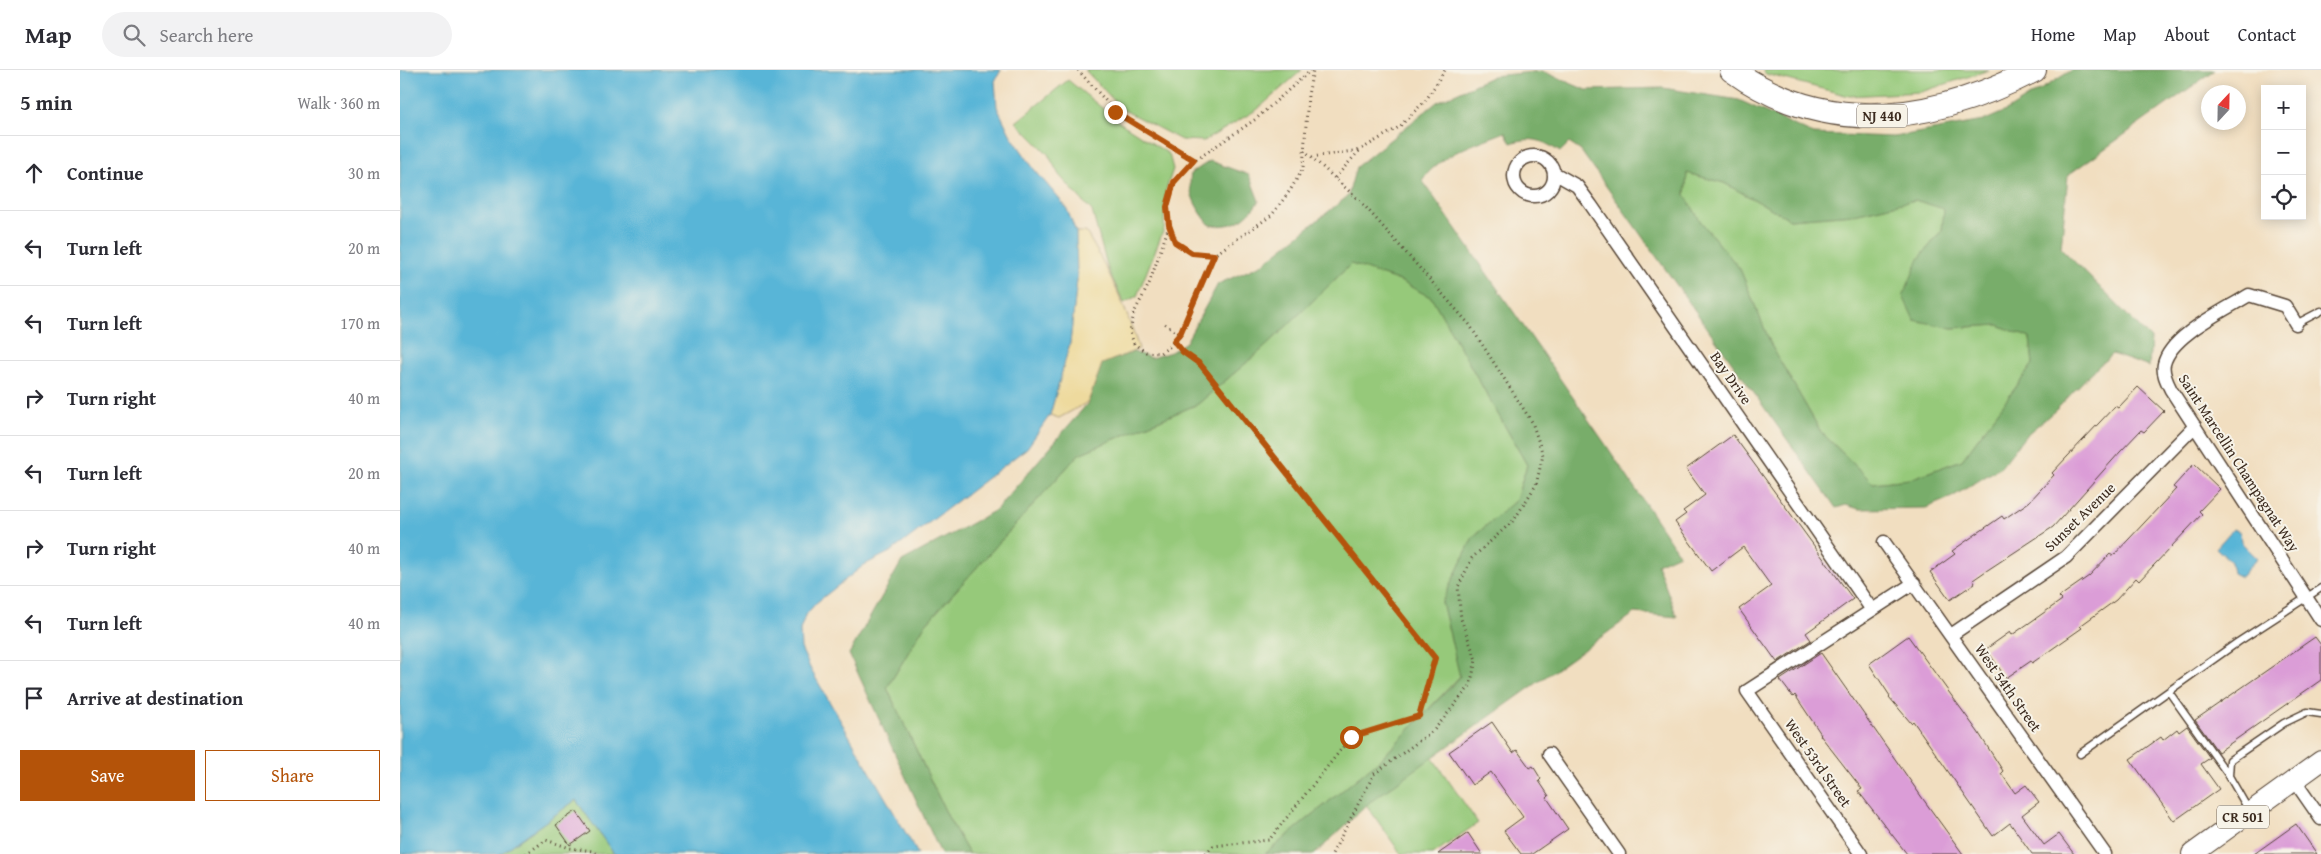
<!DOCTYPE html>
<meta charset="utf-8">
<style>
body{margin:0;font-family:"Gentium Book Plus",serif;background:#f2f2f3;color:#2b2b33}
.controls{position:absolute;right:15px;top:15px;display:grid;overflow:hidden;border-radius:0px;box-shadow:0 2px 12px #0003}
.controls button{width:45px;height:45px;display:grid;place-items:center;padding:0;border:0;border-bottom:1px solid #e1e1e2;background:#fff;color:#2b2b33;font:25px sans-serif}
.compass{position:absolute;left:1801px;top:15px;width:45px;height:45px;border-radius:50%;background:#fff;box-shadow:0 2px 12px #0003;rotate:22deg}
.stop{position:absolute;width:15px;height:15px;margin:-11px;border:4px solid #b45309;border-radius:50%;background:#fff}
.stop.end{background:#b45309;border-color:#fff;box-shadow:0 1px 5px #0008}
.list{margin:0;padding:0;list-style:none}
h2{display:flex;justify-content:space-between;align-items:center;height:65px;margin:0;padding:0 20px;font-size:21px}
h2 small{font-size:16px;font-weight:400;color:#7c7c81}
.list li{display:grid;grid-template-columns:32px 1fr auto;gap:15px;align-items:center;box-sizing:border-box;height:75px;padding:0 20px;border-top:1px solid #e1e1e2}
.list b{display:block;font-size:19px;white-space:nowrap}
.list em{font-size:16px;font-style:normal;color:#7c7c81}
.actions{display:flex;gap:10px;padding:15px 20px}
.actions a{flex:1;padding:11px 0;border:1px solid #b45309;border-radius:0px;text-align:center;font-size:18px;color:#b45309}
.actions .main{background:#b45309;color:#fff}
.icon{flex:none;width:28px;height:28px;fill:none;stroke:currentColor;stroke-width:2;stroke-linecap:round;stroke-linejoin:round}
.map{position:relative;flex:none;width:1921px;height:784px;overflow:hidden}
header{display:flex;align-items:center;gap:30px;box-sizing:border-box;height:70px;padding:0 25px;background:#fff;border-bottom:1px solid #e1e1e2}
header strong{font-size:24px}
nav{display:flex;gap:28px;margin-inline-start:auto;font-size:18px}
.search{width:350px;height:45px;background:#f2f2f3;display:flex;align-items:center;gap:12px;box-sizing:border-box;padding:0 18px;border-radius:28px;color:#7c7c81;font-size:19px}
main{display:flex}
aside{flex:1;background:#fff}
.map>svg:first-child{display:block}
</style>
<header>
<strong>Map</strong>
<div class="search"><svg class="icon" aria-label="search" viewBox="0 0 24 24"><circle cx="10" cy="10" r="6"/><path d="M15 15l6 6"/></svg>Search here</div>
<nav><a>Home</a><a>Map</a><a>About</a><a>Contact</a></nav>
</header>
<main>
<aside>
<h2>5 min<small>Walk · 360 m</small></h2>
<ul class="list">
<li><svg class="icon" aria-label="ahead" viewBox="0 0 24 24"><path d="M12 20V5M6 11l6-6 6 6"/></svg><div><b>Continue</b></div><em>30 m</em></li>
<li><svg class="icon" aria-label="left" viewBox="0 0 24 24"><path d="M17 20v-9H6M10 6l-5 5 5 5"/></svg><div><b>Turn left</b></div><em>20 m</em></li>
<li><svg class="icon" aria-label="left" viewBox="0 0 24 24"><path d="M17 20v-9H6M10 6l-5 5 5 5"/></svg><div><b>Turn left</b></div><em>170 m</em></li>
<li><svg class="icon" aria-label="right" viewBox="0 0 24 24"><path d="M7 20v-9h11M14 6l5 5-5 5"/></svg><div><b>Turn right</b></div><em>40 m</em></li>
<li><svg class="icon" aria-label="left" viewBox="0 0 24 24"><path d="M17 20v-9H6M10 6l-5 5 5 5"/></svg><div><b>Turn left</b></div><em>20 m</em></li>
<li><svg class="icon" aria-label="right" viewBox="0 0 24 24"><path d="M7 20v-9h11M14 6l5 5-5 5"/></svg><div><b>Turn right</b></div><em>40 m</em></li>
<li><svg class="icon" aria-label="left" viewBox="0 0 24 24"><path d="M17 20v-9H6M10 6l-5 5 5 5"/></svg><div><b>Turn left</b></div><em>40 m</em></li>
<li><svg class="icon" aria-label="arrive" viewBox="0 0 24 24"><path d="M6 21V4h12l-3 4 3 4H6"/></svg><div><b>Arrive at destination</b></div></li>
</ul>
<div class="actions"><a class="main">Save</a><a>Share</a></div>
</aside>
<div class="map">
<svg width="1921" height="784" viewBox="0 0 1921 784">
<rect width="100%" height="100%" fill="#f7f3e8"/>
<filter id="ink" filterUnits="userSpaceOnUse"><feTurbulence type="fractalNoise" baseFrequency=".02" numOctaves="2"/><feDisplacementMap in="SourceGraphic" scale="10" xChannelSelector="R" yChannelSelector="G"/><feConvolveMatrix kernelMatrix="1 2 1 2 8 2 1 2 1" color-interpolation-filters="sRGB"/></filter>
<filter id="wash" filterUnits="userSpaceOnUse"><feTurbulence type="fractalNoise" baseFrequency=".0096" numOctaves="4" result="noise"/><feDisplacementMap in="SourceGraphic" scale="20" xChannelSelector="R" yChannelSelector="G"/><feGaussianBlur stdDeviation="1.12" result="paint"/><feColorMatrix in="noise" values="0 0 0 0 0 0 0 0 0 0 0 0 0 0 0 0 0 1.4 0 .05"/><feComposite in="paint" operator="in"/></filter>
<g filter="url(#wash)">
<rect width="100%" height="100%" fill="#f1dec0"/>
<path fill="#96c97a" stroke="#687a4c" d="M685,0H902L858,39L804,71L781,70L722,39Z
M1362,0H1589L1521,22L1449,26L1366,4Z
M668,10L719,52L769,84L773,99L765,123L764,159L737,226L724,233L708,199L692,141L659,105L648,84L616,52Z
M1287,103L1324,113L1390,149L1454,144L1515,130L1545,139L1542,160L1519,189L1552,258L1598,255L1630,268L1633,294L1562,390L1510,409L1473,413L1421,362L1372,277L1340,199L1301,152L1285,125Z
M951,194L1000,211L1032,228L1127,395L1116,430L1073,467L1042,532L1060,606L982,688L865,784H569L548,747L487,618L524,556L679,384L798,334L865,277Z
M1032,687L1078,753L1033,784H1001L965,733Z
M176,730L214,784H100Z"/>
<path fill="#78ad6a" stroke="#5a6c44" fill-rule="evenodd" d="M1672,0H1815L1668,105L1661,178L1751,269L1749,297L1712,284L1689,305L1657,339L1626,365L1601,397L1552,427L1526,438L1459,439L1446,435L1436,438L1181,81L1169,73L1160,82C1142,70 1133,66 1111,73L1105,62C1073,75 1044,82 1022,110L1206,375L1279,484L1257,494L1277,547L1235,543L970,732L915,784H865L982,688L1060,607L1042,532L1073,467L1116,430L1127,395L1032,228L1000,211L951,194L865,277L798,334L679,384L524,556L487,618L548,747L569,784H541L449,584L502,491L596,440L688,333L702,294L733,282L751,288L771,282L786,272L818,214L861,195L948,126L956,97L1037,32L1093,6L1142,1L1186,20L1263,18L1339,30L1413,64L1494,67L1583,51L1606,41ZM1287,103L1324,113L1390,149L1454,144L1515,130L1544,139L1542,160L1519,189L1503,226L1514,250L1552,258L1598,255L1630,268L1633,294L1562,390L1510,409L1473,413L1421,362L1372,277L1340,199L1301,152L1285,125Z
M810,91L849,105L859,131C846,150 833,158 810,155C797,139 787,124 791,103Z"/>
<path fill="#eeda9e" stroke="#94825e" d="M676,162H686C710,202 725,235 739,279L702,294L688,332L659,348L650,345L670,273L677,210Z"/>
<path fill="#59b5d7" stroke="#4a707a" d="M0,0H601L595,11L597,37L610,64L634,99L666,137L676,162L677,210L670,273L650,345L627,378L492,481L464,495L416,533L405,546L400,560L401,578L411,600L518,784H214L176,730L100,784H0Z
M1833,459L1840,462L1841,472L1857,488L1841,507L1833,503L1831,492L1816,478Z"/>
<g id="blocks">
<path fill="#db9dd7" d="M1738,317L1764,341L1744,362L1741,360L1720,382L1653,457L1586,501L1573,510L1575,513L1550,530L1530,502L1555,484L1552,481L1602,446L1604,449L1629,432L1654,405L1652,403L1683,370L1715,336L1718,338Z
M1333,365L1453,529L1406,563L1411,570L1377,592L1339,539L1371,516L1343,477L1311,501L1275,452L1286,444L1283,441L1305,425L1286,399Z
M1794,394L1820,419L1799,441L1802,444L1739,511L1736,508L1716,530L1680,556L1682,558L1632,593L1631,591L1606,608L1586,579L1610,562L1612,565L1662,530L1659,527L1689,506L1710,484L1713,486L1776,419L1773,417Z
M1508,566L1578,662L1603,701L1601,703L1615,723L1626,715L1639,732L1622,745L1644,775L1659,764L1674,784H1632L1610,753L1593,766L1513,651L1511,653L1489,627L1490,626L1469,594Z
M1915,567L1921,575V610L1818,682L1795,650Z
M1421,583L1523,729L1563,784H1507L1458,721L1462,719L1420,665L1421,664L1395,625L1393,627L1380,610Z
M1092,652L1113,683L1117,680L1130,698L1133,696L1141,709L1139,711L1149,726L1147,728L1168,759L1132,784H1121L1104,761L1123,747L1091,702L1072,715L1049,682Z
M1787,656L1810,688L1801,694L1819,719L1774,751L1730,689L1761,667L1763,670L1777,659L1779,662Z
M176,741L190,761L170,775L156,755Z
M1896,754L1917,784H1854Z
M1068,763L1082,784H1038Z"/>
</g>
</g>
<g filter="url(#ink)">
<use href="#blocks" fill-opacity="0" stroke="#564536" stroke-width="1"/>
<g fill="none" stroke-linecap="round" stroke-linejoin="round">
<g stroke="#564536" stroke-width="9">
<path id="lane" d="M1896,254L1921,241
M1769,622L1829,706
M1680,684L1838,572L1921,518
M1848,739L1829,706L1830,690L1884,653L1907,642L1921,644"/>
</g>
<g stroke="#564536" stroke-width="15">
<path id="street" d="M1114 106a20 20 0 1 1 40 0a20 20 0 1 1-40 0Z
M1154,103L1177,116L1191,135L1472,540
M1896,254L1885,236L1849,225C1824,241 1771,265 1764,294C1762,303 1767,312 1771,320L1921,550
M1484,472L1705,784
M1551,565L1666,487L1795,356
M1149,684L1219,784
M1894,710L1921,749
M1461,784L1347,621L1514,513"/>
</g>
<g stroke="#564536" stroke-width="22">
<path id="primary" d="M1792,784L1921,691"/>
</g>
<g stroke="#564536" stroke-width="26">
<path id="highway" d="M1332,0C1428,69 1535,51 1634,0"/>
</g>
<path stroke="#564536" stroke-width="3" stroke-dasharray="1 4" stroke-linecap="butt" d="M678,0L715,41L794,91
M911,0L856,49L794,91L774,112L767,137L769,155L775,172L792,183L814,185L872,145L891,119L903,98L908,25L913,0
M904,80L962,133L1069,254L1132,352L1143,385L1136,415L1114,450L1072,488L1058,517L1061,549L1076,590L1070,616L1034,660L974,704L932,784
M912,87L960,80
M935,108L960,80L999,57L1026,30L1045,0
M769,156L749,214L734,243L730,262L734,274L746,282L760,283L769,277L780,265L814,185
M765,254L780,265
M774,271L783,282L800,294L1035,588L1019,646L951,667L869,770L813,776L805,784
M126,784L146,770L170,778L193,781L196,784"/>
<use href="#lane" stroke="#fff" stroke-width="6"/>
<use href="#street" stroke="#fff" stroke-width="12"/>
<use href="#primary" stroke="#fff" stroke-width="20"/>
<use href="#highway" stroke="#fff" stroke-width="24"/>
</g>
</g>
<g fill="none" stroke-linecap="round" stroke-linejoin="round" filter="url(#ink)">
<path stroke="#b45309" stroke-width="6" d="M715,42L794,90L774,112L767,137L769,155L775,172L792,183L814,185L780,264L774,271L783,282L800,294L1035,588L1019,646L951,667"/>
</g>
<g text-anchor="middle" stroke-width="4" stroke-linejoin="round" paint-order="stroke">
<g fill="#f7f3e8" stroke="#73665b" stroke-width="1">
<rect x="1457" y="34.5" width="50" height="23" rx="4"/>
<rect x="1817" y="735.5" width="52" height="23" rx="4"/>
</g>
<g font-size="14" font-weight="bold" fill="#3b2a1e">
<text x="1482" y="51">NJ 440</text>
<text x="1843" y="752">CR 501</text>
</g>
<g font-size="15" fill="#3b2a1e" stroke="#f7f3e8">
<text transform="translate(1331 308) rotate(55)" y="5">Bay Drive</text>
<text transform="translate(1839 393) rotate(57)" y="5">Saint Marcellin Champagnat Way</text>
<text transform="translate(1680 447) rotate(-44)" y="5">Sunset Avenue</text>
<text transform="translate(1608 618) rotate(55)" y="5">West 54th Street</text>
<text transform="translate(1418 693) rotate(55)" y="5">West 53rd Street</text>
</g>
</g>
</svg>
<div class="controls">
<button>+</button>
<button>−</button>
<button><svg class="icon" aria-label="locate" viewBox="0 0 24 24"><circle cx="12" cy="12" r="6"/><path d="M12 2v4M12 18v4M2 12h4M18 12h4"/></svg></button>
</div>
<svg class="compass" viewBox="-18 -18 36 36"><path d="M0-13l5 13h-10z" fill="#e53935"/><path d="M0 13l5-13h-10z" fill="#7c7c81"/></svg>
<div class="stop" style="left:951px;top:667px"></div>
<div class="stop end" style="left:715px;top:42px"></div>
</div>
</main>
